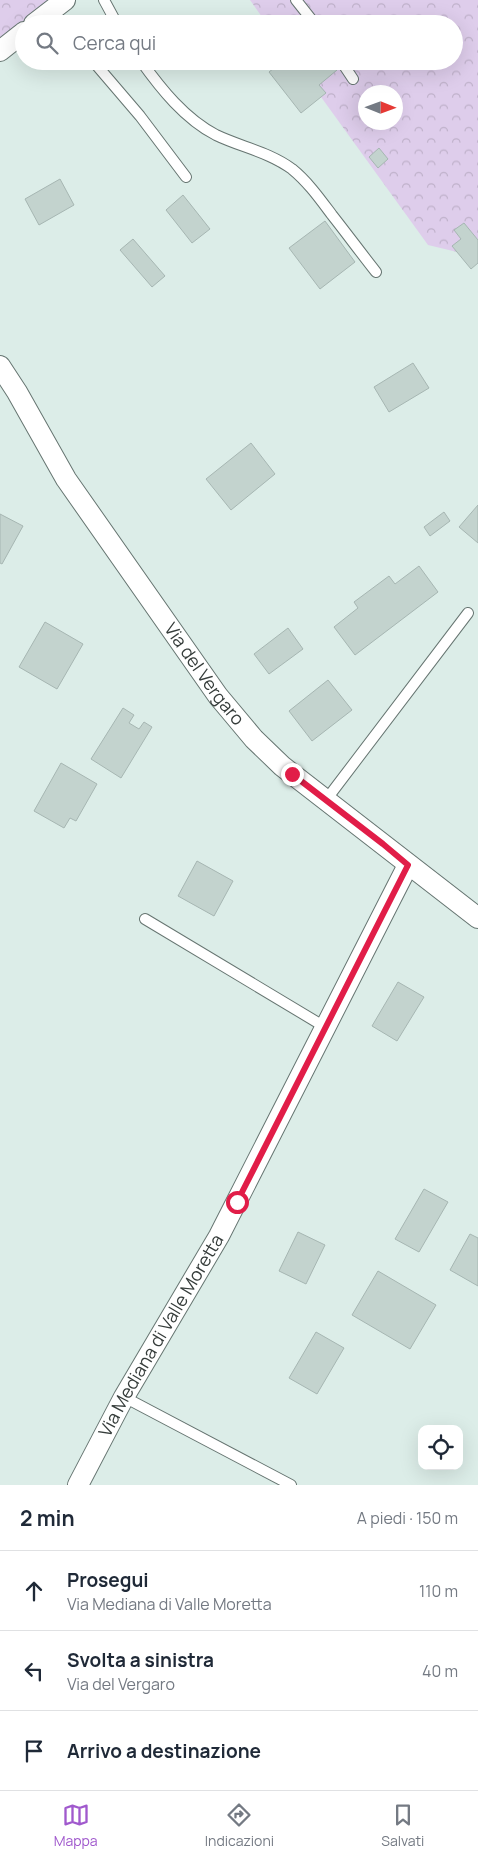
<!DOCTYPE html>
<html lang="it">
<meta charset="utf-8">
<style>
body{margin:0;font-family:Manrope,sans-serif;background:#f6f6f7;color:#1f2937}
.controls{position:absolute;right:15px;bottom:15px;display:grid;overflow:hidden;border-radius:10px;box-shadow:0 5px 20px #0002}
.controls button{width:45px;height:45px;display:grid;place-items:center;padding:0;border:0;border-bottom:1px solid #e0e1e3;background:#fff;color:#1f2937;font:25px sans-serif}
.compass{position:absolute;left:358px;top:85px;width:45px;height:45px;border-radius:50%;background:#fff;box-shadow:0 5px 20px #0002;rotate:91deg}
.stop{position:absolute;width:15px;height:15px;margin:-11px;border:4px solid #e11d48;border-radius:50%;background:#fff}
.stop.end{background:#e11d48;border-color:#fff;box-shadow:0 1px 5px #0008}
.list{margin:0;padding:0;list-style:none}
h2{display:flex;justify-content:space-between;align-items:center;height:65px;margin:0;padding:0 20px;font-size:21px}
h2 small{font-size:16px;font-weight:400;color:#747a83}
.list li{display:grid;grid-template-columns:32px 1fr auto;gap:15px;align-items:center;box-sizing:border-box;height:80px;padding:0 20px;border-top:1px solid #e0e1e3}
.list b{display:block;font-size:19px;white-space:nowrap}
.list p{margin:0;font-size:16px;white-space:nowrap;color:#747a83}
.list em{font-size:16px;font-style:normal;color:#747a83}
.icon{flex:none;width:28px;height:28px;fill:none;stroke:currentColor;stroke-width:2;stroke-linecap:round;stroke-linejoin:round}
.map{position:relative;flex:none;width:478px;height:1485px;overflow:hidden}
.search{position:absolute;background:#fff;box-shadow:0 5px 20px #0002;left:15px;right:15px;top:15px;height:55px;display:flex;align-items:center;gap:12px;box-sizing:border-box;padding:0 18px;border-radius:28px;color:#747a83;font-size:19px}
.sheet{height:305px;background:#fff}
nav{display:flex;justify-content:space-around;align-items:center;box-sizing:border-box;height:70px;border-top:1px solid #e0e1e3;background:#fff;font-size:14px;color:#747a83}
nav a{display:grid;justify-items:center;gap:2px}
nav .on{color:#a059cd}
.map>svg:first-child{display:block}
</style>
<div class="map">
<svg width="478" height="1485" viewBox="0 0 478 1485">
<defs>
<pattern id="forest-crowns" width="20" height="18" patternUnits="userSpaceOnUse" patternTransform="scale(1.25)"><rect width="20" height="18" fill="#decdeb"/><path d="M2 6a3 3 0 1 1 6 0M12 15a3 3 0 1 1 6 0" fill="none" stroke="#bfb1ca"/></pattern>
</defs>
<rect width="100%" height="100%" fill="#dcede8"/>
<path fill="url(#forest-crowns)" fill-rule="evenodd" d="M0,0H65L0,51Z
M250,0H478V257L428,245L295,61H454V24H267ZM366,92H396V122H366Z"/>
<path fill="#c3d3ce" stroke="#a6b6b2" d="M283,61H330L337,70L319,85L326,93L301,113L269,72Z
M379,148L388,159L378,168L369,157Z
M60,179L74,205L39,225L25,199Z
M183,195L210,229L192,243L166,210Z
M325,221L355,262L320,289L289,248Z
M464,223L478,240V263L471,269L452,246L461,239L454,230Z
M133,239L165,276L152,287L120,250Z
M413,363L429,388L389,412L374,387Z
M251,443L275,474L231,510L206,479Z
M478,505V543L459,527Z
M444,512L450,521L430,536L424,527Z
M0,514L23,526L2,564L0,563Z
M419,566L438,592L355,655L334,627L358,608L354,602L389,576L395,584Z
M45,622L83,644L57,689L19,667Z
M288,628L303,649L269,674L254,654Z
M328,680L352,710L312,741L289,711Z
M123,708L134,715L129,723L139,729L144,722L152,727L121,778L91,759Z
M61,763L97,784L76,821L70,818L64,828L34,811Z
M197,861L233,881L214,916L178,896Z
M398,982L424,997L397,1041L372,1026Z
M424,1189L448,1202L419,1252L395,1239Z
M298,1232L325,1245L306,1284L279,1271Z
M470,1234L478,1238V1286L450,1270Z
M378,1271L436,1305L410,1349L352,1315Z
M316,1332L344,1348L317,1394L289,1378Z"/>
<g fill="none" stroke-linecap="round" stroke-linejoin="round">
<g stroke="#667571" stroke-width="12">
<path id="lane" d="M104,0L117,24
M296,0L315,24
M93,61L140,116L186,177
M141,61C161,89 185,119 216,135C241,147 269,152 292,169C308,182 320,199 332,215C347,234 361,253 376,272
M341,61L353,79
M326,800L468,613
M145,919L325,1027
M124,1397L291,1485"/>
</g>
<g stroke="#667571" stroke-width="22">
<g id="street">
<path d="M34,24L65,0"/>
<path d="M0,51L24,32"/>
<path id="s1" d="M0,366L17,392L66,479L218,696L254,739L282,766L478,918"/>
<path id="s2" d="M78,1485L124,1397L219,1236L408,865"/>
</g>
</g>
<use href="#lane" stroke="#fff" stroke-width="10"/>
<use href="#street" stroke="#fff" stroke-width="20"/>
</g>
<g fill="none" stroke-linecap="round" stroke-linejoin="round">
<path stroke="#e11d48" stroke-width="6" d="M237,1202L408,865L383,844L292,774"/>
</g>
<g text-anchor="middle" stroke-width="4" stroke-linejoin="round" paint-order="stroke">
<g font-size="18" fill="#363d3b" stroke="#e9fbf5">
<text dy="6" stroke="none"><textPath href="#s1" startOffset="370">Via del Vergaro</textPath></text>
<text dy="6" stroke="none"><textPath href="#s2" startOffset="171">Via Mediana di Valle Moretta</textPath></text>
</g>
</g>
</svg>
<div class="controls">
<button><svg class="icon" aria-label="locate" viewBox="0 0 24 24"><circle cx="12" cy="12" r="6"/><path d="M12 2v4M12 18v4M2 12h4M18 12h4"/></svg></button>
</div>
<svg class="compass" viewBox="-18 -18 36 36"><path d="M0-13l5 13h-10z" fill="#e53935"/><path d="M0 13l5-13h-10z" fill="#747a83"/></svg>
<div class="stop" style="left:237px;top:1202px"></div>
<div class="stop end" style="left:292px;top:774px"></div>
<div class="search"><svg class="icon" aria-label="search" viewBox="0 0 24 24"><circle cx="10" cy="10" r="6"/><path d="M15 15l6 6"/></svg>Cerca qui</div>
</div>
<section class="sheet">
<h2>2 min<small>A piedi · 150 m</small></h2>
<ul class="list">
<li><svg class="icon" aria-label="ahead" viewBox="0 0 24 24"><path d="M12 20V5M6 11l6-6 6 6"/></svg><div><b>Prosegui</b><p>Via Mediana di Valle Moretta</p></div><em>110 m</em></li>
<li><svg class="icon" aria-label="left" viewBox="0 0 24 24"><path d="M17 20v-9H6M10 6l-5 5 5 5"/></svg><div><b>Svolta a sinistra</b><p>Via del Vergaro</p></div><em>40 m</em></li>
<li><svg class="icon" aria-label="arrive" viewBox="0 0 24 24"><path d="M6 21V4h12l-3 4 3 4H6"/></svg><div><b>Arrivo a destinazione</b></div></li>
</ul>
</section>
<nav>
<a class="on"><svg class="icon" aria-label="map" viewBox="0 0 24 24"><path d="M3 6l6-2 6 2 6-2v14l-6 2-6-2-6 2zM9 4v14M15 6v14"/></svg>Mappa</a>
<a><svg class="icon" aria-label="directions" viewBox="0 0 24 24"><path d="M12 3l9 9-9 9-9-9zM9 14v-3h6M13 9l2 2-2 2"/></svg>Indicazioni</a>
<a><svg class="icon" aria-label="saved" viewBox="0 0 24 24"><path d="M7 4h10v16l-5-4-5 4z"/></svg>Salvati</a>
</nav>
